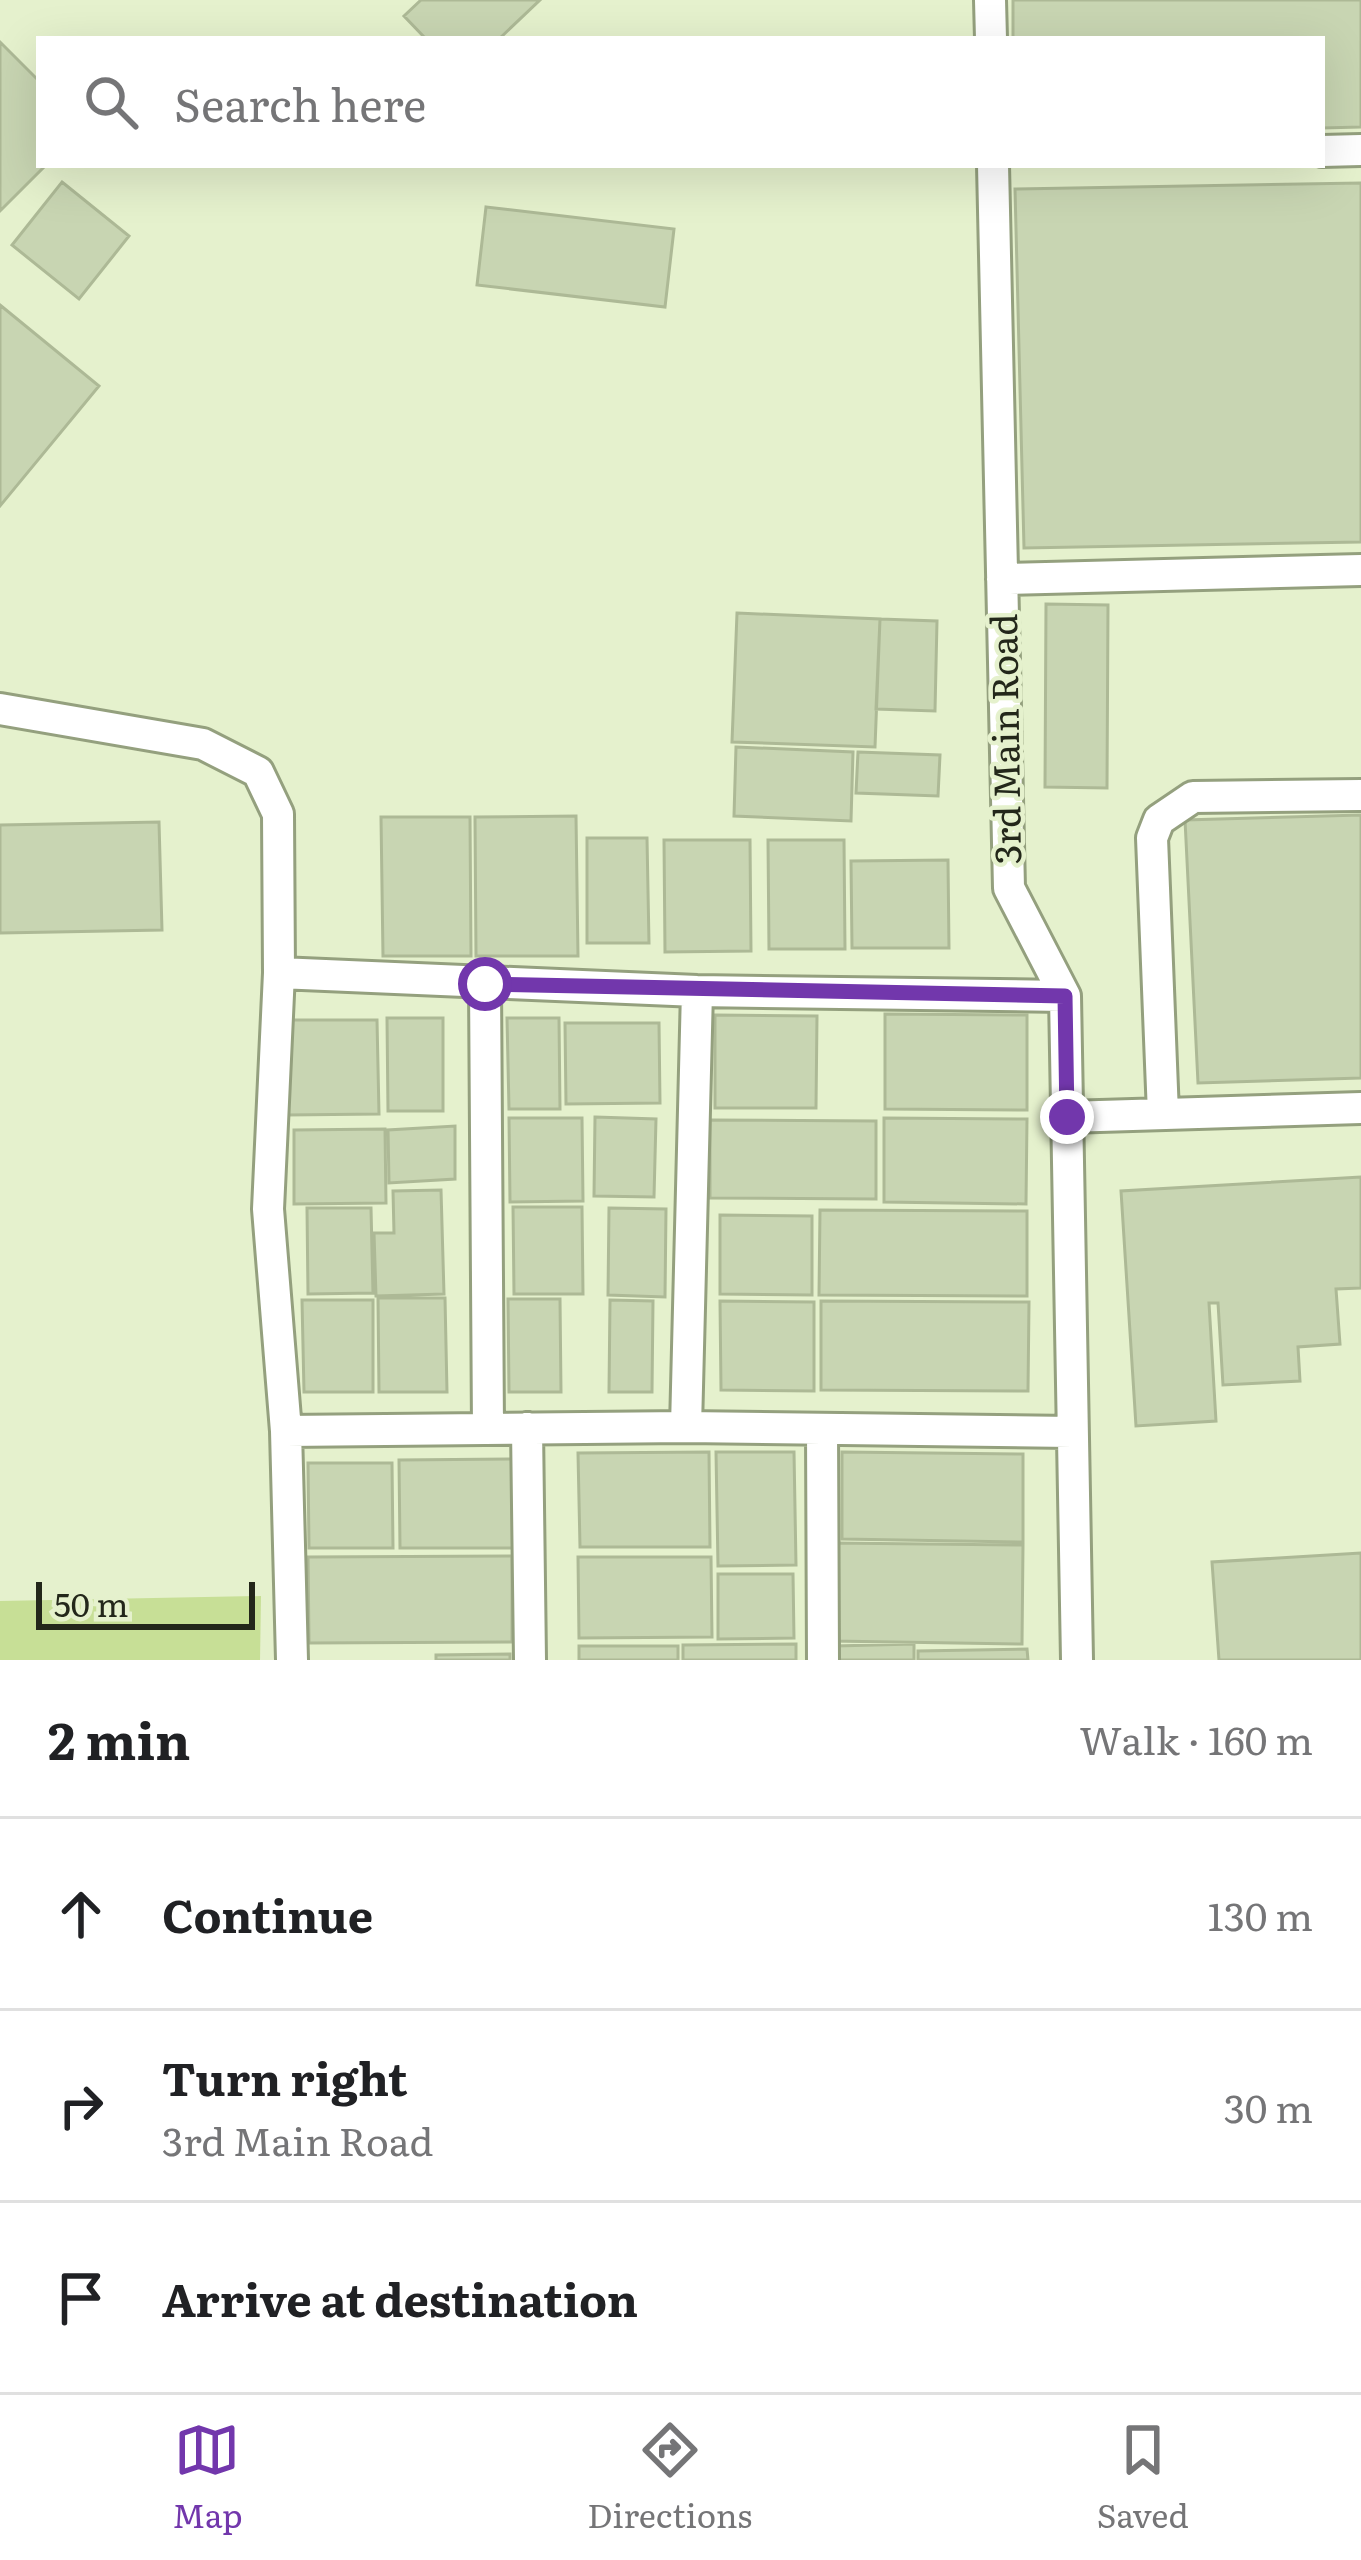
<!DOCTYPE html>
<meta charset="utf-8">
<style>
body{margin:0;font-family:Literata,serif;background:#f2f2f2;color:#202124}
.scale{position:absolute;left:36px;bottom:30px;width:219px;box-sizing:border-box;padding-left:12px;border:6px solid #23271a;border-top:0;font-size:33px;line-height:42px;white-space:nowrap;color:#23271a;-webkit-text-stroke:9px #e5f1cd;paint-order:stroke}
.stop{position:absolute;width:36px;height:36px;margin:-27px;border:9px solid #7237ac;border-radius:50%;background:#fff}
.stop.end{background:#7237ac;border-color:#fff;box-shadow:0 3px 12px #0008}
.list{margin:0;padding:0;list-style:none}
h2{display:flex;justify-content:space-between;align-items:center;height:156px;margin:0;padding:0 48px;font-size:51px}
h2 small{font-size:39px;font-weight:400;color:#757577}
.list li{display:grid;grid-template-columns:78px 1fr auto;gap:36px;align-items:center;box-sizing:border-box;height:192px;padding:0 48px;border-top:3px solid #e0e0e0}
.list b{display:block;font-size:45px;white-space:nowrap}
.list p{margin:0;font-size:39px;white-space:nowrap;color:#757577}
.list em{font-size:39px;font-style:normal;color:#757577}
.icon{flex:none;width:66px;height:66px;fill:none;stroke:currentColor;stroke-width:2;stroke-linecap:round;stroke-linejoin:round}
.map{position:relative;flex:none;width:1361px;height:1660px;overflow:hidden}
.search{position:absolute;background:#fff;box-shadow:0 12px 48px #0002;left:36px;right:36px;top:36px;height:132px;display:flex;align-items:center;gap:30px;box-sizing:border-box;padding:0 42px;border-radius:0px;color:#757577;font-size:45px}
.sheet{height:732px;background:#fff}
nav{display:flex;justify-content:space-around;align-items:center;box-sizing:border-box;height:168px;border-top:3px solid #e0e0e0;background:#fff;font-size:33px;color:#757577}
nav a{display:grid;justify-items:center;gap:6px}
nav .on{color:#7237ac}
.map>svg:first-child{display:block}
</style>
<div class="map">
<svg width="1361" height="1660" viewBox="0 0 1361 1660">
<rect width="100%" height="100%" fill="#e5f1cd"/>
<path fill="#c7df96" d="M261,1596L260,1660H0V1601Z"/>
<path fill="#c8d5b2" stroke="#adb996" stroke-width="3" d="M421,0H540L499,39H426L404,16Z
M1013,0H1361V127L1322,128V39H1013Z
M0,42L39,81V165H46L0,211Z
M62,182L129,236L79,299L12,245Z
M1361,183V542L1024,548L1015,189Z
M486,207L674,229L665,307L477,285Z
M0,305L99,386L0,506Z
M1046,604L1108,605L1107,788L1045,787Z
M737,613L880,619L875,747L732,742Z
M880,619L937,621L935,711L876,709Z
M736,747L853,752L851,821L734,816Z
M858,752L940,755L938,796L856,793Z
M1361,815V1078L1198,1083L1185,820Z
M576,816L578,956H476L475,817Z
M381,817H470L471,956H383Z
M159,822L162,930L0,933V825Z
M587,838H647L649,943H587Z
M664,840H750L751,951L665,952Z
M768,840H844L845,949H769Z
M948,860L949,948H852L851,861Z
M885,1014L1027,1015V1110L885,1109Z
M715,1015L817,1016L816,1108H715Z
M387,1018H443V1111H388Z
M507,1018H559L560,1109H509Z
M286,1020H377L379,1114L287,1115Z
M565,1023H659L660,1103L566,1104Z
M595,1117L656,1119L654,1197L594,1196Z
M509,1118H582L583,1201L510,1202Z
M884,1118L1027,1119L1026,1204L884,1202Z
M710,1120L876,1121V1199L710,1198Z
M455,1126V1179L389,1183L388,1130Z
M385,1129L386,1203L294,1204V1130Z
M1361,1177V1288L1336,1289L1340,1344L1298,1347L1300,1381L1223,1385L1218,1303H1209L1216,1421L1136,1426L1121,1191Z
M441,1190L444,1294L376,1296L374,1233H394L393,1191Z
M513,1207H582L583,1294H514Z
M307,1208H371L373,1293L308,1294Z
M609,1208L666,1209L665,1297L608,1295Z
M820,1210L1027,1211V1296L819,1295Z
M720,1215L812,1216V1295L720,1294Z
M378,1298H445L447,1392H379Z
M508,1299H560L561,1392H509Z
M302,1300H373V1392H304Z
M610,1300L653,1301L652,1392H609Z
M720,1301L814,1302V1391L721,1390Z
M821,1301L1029,1302L1028,1391L821,1390Z
M709,1452L710,1547H580L578,1453Z
M716,1452H794L796,1565L718,1566Z
M842,1452L1023,1454V1542L842,1539Z
M512,1459L513,1548H400L399,1460Z
M308,1463H392L393,1548H309Z
M833,1543L1023,1545L1022,1644L832,1641Z
M1361,1553V1660H1219L1212,1562Z
M512,1556V1642L309,1643L308,1557Z
M578,1557H711L712,1637L579,1638Z
M718,1574H793L794,1638L718,1639Z
M796,1644V1660H683V1645Z
M914,1644V1660H835V1646Z
M579,1646H678V1660H579Z
M1027,1649L1028,1660H918V1651Z
M510,1654V1660H436V1655Z"/>
<g fill="none" stroke-linecap="round" stroke-linejoin="round">
<g stroke="#94a07e" stroke-width="36">
<path id="minor" d="M990,0L991,39
M1322,151L1361,150
M993,165L1009,888L1065,996L1077,1660
M1002,579L1361,570
M0,709L203,744L258,772L278,814L279,973L268,1209L286,1431L292,1660
M279,973L697,991L1065,996
M485,984L488,1428
M1163,1114L1152,838L1159,820L1193,797L1361,795
M1067,1117L1361,1108
M686,1427L697,991
M527,1428L530,1660
M822,1429L823,1660
M286,1431L686,1427L1072,1432"/>
</g>
<use href="#minor" stroke="#fff" stroke-width="30"/>
</g>
<g fill="none" stroke-linecap="round" stroke-linejoin="round">
<path stroke="#7237ac" stroke-width="15" d="M485,984L1065,996L1067,1117"/>
</g>
<g text-anchor="middle" stroke-width="9" stroke-linejoin="round" paint-order="stroke">
<g font-size="36" fill="#23271a" stroke="#e5f1cd">
<text transform="translate(1006 739) rotate(-91)" y="13">3rd Main Road</text>
</g>
</g>
</svg>
<div class="scale">50 m</div>
<div class="stop" style="left:485px;top:984px"></div>
<div class="stop end" style="left:1067px;top:1117px"></div>
<div class="search"><svg class="icon" aria-label="search" viewBox="0 0 24 24"><circle cx="10" cy="10" r="6"/><path d="M15 15l6 6"/></svg>Search here</div>
</div>
<section class="sheet">
<h2>2 min<small>Walk · 160 m</small></h2>
<ul class="list">
<li><svg class="icon" aria-label="ahead" viewBox="0 0 24 24"><path d="M12 20V5M6 11l6-6 6 6"/></svg><div><b>Continue</b></div><em>130 m</em></li>
<li><svg class="icon" aria-label="right" viewBox="0 0 24 24"><path d="M7 20v-9h11M14 6l5 5-5 5"/></svg><div><b>Turn right</b><p>3rd Main Road</p></div><em>30 m</em></li>
<li><svg class="icon" aria-label="arrive" viewBox="0 0 24 24"><path d="M6 21V4h12l-3 4 3 4H6"/></svg><div><b>Arrive at destination</b></div></li>
</ul>
</section>
<nav>
<a class="on"><svg class="icon" aria-label="map" viewBox="0 0 24 24"><path d="M3 6l6-2 6 2 6-2v14l-6 2-6-2-6 2zM9 4v14M15 6v14"/></svg>Map</a>
<a><svg class="icon" aria-label="directions" viewBox="0 0 24 24"><path d="M12 3l9 9-9 9-9-9zM9 14v-3h6M13 9l2 2-2 2"/></svg>Directions</a>
<a><svg class="icon" aria-label="saved" viewBox="0 0 24 24"><path d="M7 4h10v16l-5-4-5 4z"/></svg>Saved</a>
</nav>
